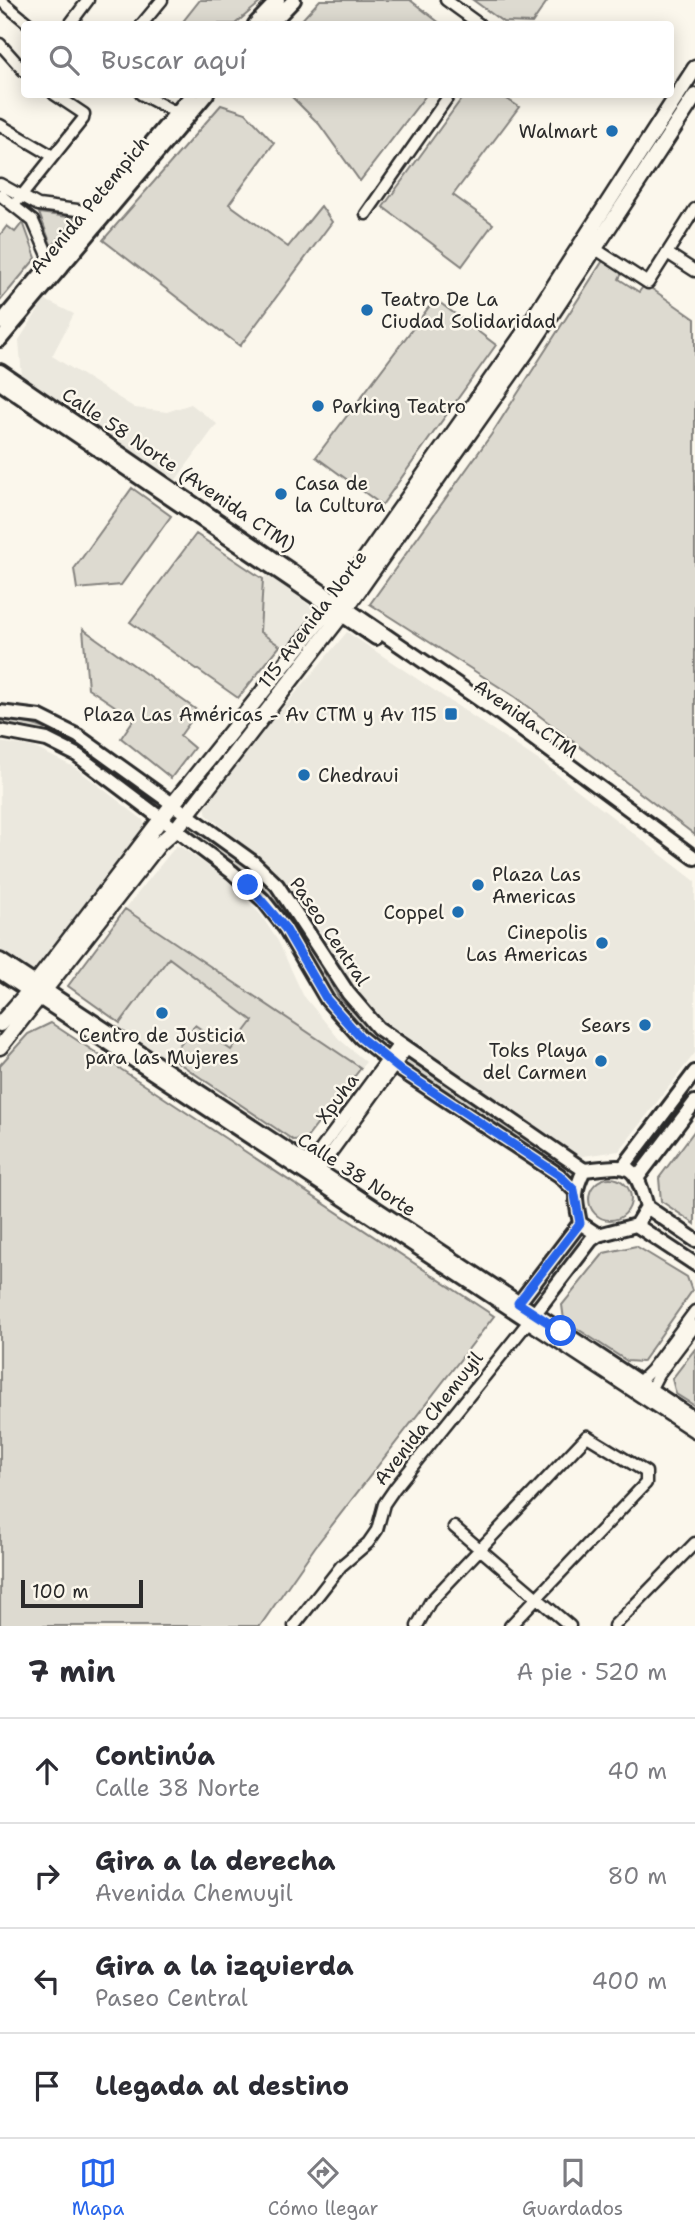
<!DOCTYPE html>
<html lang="es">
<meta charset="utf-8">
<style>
body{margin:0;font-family:"Shantell Sans",sans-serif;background:#f7f7f7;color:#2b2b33}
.scale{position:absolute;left:21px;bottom:18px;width:122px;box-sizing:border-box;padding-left:7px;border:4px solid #2b2b2b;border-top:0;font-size:19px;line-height:24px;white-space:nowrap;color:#2b2b2b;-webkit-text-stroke:5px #fbf7ec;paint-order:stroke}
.stop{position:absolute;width:21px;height:21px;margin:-16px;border:5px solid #2563eb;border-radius:50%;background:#fff}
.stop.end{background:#2563eb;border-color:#fff;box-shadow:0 2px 7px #0008}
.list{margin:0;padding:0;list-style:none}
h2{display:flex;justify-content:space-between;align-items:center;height:91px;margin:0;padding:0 28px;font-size:30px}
h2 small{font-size:23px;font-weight:400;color:#7c7c81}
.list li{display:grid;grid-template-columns:46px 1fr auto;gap:21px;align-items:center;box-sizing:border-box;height:105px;padding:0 28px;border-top:2px solid #e1e1e2}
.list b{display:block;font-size:26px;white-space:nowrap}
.list p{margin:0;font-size:23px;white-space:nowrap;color:#7c7c81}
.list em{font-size:23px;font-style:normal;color:#7c7c81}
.icon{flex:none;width:38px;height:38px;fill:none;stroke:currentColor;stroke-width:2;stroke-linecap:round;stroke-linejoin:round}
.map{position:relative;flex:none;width:695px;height:1626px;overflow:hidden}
.search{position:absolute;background:#fff;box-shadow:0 4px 18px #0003;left:21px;right:21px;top:21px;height:77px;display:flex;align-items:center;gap:18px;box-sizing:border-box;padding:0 24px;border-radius:7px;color:#7c7c81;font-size:26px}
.sheet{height:511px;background:#fff}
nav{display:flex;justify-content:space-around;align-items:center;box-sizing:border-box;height:98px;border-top:2px solid #e1e1e2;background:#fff;font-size:19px;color:#7c7c81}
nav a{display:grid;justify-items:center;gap:4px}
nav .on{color:#2563eb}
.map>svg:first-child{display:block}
</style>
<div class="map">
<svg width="695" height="1626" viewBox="0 0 695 1626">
<rect width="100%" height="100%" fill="#fbf7ec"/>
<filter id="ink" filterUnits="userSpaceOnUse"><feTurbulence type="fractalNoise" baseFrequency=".0143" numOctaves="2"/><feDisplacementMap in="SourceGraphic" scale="14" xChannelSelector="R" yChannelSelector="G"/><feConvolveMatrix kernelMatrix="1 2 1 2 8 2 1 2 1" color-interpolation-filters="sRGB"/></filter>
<g filter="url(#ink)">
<path fill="#ebe8de" d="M45,300L74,314L52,356L135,408L167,412L191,404L217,424L175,481L22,377L19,340Z
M267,574L316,610L287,650L260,632L263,579Z
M347,632L544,764L695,881V1053L619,1151L576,1157L393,1029L358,998L313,919L288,888L260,858L207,815L204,802Z
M0,742L33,747L76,768L143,820L145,828L32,971L0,950Z
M176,846L181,847L225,878L260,914L278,941L303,995L339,1039L366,1062L361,1068L125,909Z
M169,958L253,1021L231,1051L195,1025L166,1061L118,1026Z"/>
<path fill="#dddad0" stroke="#84827e" stroke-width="2" d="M200,0H261L262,1L235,24H181Z
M320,0H410L441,24H298Z
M473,0H548L532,23L503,22Z
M465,94L501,95L519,107L453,195L493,224L462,266L383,207Z
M290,95H426L360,181L319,124Z
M221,105L246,113L274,143L229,204L288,247L321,206L332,222L240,346L103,240Z
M39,213L76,218L52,247Z
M23,222L36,258L0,301V235L7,226L15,232Z
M604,259L623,271L619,279L639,292L645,284L695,319V835L515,697L370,604L491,435Z
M435,299L496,345L382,505L316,457Z
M132,488L171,516L121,585L77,589L74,569Z
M196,534L263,579L260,632L280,646L238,698L130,622Z
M83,629L198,711L180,736L194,748L171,778L121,738L134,719L88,688Z
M0,719C50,723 85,746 124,776C133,783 147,791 152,801L147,802C101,765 61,728 0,724Z
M191,826L244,864L272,891L288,910L339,998L387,1044L386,1048C341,1032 311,949 284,912C259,878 223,855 190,831Z
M125,909L361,1068L306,1139L293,1140L170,1057L195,1025L231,1050L253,1021L169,958L120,1023L68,986Z
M51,1023L494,1316L315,1547L260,1626H0V1065L28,1034Z
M407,1058L576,1173L573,1179L404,1063Z
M695,1130V1224L661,1201L659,1178Z
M589 1199a21 21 0 1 1 42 0a21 21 0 1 1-42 0Z
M636,1246L687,1277L692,1291L642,1362L627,1361L564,1320L562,1305L604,1253Z
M695,1349V1406L676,1394L672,1379Z"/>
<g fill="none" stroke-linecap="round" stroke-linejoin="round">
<g stroke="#2b2b2b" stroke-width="15">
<path id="minor" d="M0,0L29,24
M446,0L479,24
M70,24L88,0
M142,24L162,0
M0,44L24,71
M141,94L177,113
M0,125L51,155
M0,184L38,205L93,212
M0,195L33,221L51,262
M15,204L83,119L84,114L54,94
M366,214L450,94
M594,248L648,283L695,209
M667,253L695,271
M307,1168L398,1045
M315,1175L406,1050
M634,1387L651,1370L695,1311
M648,1394L658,1375L695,1326
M454,1527L570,1626
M294,1626L341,1566L368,1543L377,1530L384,1504L395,1488L529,1321
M417,1626L430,1602L587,1436L646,1472V1483L510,1626
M614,1626L695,1543"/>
</g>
<g stroke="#2b2b2b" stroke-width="18">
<path id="secondary" d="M255,24L278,0
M271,24L294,0
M0,323L192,94
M0,340L207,94
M0,371L499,713L695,858
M0,383L376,638
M0,712L40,717L78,736L253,862L277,885L348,993L378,1028L584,1170
M0,731L47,740L77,755L232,872L263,900L285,928L327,1000L361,1038L402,1071L559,1175L574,1190
M0,960L695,1419
M0,972L529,1321L591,1240L598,1235L636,1225L647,1207C634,1160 630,1165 584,1170
M624,1166L695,1072
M584,1170C573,1193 575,1198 580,1223L598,1235
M638,1177L695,1102
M647,1207L695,1240
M636,1225L695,1264
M515,1308L580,1223"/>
</g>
<g stroke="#2b2b2b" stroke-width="19">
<path id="primary" d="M0,1024L35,984L161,819L336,600L521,337L695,68
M0,1047L159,844L176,829L340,617L532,344L695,96
M529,1321L695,1430"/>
</g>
<use href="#minor" stroke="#fbf7ec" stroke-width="10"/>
<use href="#secondary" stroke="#fbf7ec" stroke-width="12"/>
<use href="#primary" stroke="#fbf7ec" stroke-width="14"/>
</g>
</g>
<g fill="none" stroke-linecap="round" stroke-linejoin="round" filter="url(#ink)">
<path stroke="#2563eb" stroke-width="9" d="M248,885L285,928L327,1000L361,1038L402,1071L559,1175L574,1190L580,1223L518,1303L561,1331"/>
</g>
<g fill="#1f6fb2" stroke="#fbf7ec" stroke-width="2.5">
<circle cx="612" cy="131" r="7"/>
<circle cx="367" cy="310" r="7"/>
<circle cx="318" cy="406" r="7"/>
<circle cx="281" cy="494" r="7"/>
<rect x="444" y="707" width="14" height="14" rx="3.5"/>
<circle cx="304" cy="775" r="7"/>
<circle cx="478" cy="885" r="7"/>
<circle cx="458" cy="912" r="7"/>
<circle cx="602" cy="943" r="7"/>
<circle cx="162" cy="1013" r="7"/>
<circle cx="645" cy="1025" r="7"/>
<circle cx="601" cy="1061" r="7"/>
</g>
<g text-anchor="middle" stroke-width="5" stroke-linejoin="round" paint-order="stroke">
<g font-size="19" fill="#2b2b2b" stroke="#fbf7ec" text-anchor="end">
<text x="598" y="138">Walmart</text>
<text x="381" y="306" text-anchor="start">Teatro De La<tspan x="381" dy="22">Ciudad Solidaridad</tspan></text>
<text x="332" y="413" text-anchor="start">Parking Teatro</text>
<text x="295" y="490" text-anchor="start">Casa de<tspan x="295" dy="22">la Cultura</tspan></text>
<text x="437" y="721">Plaza Las Américas - Av CTM y Av 115</text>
<text x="318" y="782" text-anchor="start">Chedraui</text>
<text x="492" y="881" text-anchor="start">Plaza Las<tspan x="492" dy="22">Americas</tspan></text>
<text x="444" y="919">Coppel</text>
<text x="588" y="939">Cinepolis<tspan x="588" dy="22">Las Americas</tspan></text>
<text x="631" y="1032">Sears</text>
<text x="162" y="1042" text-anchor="middle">Centro de Justicia<tspan x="162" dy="22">para las Mujeres</tspan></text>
<text x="587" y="1057">Toks Playa<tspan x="587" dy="22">del Carmen</tspan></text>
</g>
<g font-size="19" fill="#2b2b2b" stroke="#fbf7ec">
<text transform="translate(89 205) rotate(-50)" y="7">Avenida Petempich</text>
<text transform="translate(179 469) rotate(34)" y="7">Calle 58 Norte (Avenida CTM)</text>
<text transform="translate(312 619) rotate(-53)" y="7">115 Avenida Norte</text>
<text transform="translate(526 718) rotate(35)" y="7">Avenida CTM</text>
<text transform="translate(330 931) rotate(56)" y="7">Paseo Central</text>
<text transform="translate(337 1098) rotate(-53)" y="7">Xpuha</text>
<text transform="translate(357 1174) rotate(33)" y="7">Calle 38 Norte</text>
<text transform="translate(428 1418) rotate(-52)" y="7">Avenida Chemuyil</text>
</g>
</g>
</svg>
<div class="scale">100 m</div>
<div class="stop" style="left:561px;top:1331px"></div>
<div class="stop end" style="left:248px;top:885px"></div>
<div class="search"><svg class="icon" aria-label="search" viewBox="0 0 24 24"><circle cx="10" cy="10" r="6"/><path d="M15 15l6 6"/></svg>Buscar aquí</div>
</div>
<section class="sheet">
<h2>7 min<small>A pie · 520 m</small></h2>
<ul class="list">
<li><svg class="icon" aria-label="ahead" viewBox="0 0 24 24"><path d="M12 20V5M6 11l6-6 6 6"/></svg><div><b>Continúa</b><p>Calle 38 Norte</p></div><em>40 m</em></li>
<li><svg class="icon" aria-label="right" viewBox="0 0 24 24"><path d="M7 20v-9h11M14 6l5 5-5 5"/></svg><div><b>Gira a la derecha</b><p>Avenida Chemuyil</p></div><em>80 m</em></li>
<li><svg class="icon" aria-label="left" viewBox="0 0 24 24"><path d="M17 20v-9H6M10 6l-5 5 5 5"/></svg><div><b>Gira a la izquierda</b><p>Paseo Central</p></div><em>400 m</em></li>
<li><svg class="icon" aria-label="arrive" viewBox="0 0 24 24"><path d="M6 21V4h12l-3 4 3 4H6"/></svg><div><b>Llegada al destino</b></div></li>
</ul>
</section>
<nav>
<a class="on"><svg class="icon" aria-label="map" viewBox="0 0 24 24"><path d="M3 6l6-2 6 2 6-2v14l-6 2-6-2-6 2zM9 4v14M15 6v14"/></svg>Mapa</a>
<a><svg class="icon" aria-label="directions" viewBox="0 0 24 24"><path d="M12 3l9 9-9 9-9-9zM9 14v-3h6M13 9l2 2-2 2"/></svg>Cómo llegar</a>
<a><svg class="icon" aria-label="saved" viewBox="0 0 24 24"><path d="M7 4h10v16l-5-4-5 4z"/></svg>Guardados</a>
</nav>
